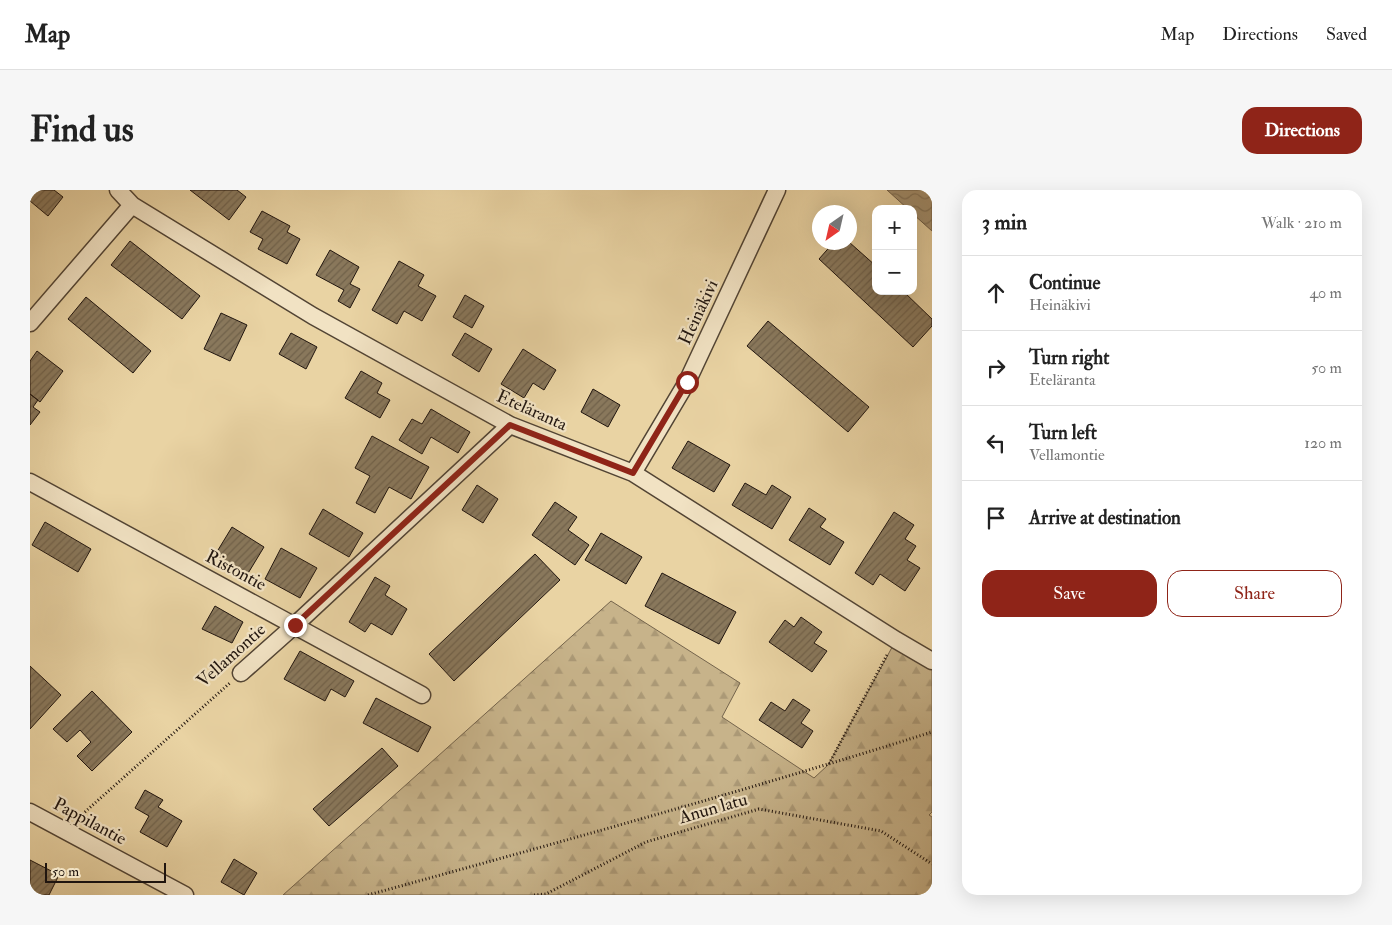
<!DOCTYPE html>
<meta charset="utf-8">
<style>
body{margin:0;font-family:"IM FELL Double Pica",serif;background:#f6f6f6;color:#222}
.controls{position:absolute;right:15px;top:15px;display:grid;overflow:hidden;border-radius:10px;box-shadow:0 5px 20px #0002}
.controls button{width:45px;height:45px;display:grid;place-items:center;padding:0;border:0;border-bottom:1px solid #e0e0e0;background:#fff;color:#222;font:25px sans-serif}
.compass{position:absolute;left:782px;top:15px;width:45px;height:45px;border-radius:50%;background:#fff;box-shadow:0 5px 20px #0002;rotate:214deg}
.scale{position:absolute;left:15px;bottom:12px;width:121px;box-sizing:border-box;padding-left:5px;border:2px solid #20150f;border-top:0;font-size:14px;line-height:18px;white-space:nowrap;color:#20150f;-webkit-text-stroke:4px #f1e2c3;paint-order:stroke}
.stop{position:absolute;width:15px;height:15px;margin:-11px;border:4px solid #8f2418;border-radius:50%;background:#fff}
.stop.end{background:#8f2418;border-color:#fff;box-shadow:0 1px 5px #0008}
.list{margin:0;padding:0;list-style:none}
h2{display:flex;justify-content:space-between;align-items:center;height:65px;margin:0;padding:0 20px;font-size:21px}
h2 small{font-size:16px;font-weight:400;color:#767676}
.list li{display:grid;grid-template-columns:32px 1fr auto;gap:15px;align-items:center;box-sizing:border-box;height:75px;padding:0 20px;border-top:1px solid #e0e0e0}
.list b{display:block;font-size:19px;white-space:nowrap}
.list p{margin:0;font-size:16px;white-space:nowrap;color:#767676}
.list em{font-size:16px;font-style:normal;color:#767676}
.actions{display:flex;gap:10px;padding:15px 20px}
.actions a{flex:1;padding:11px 0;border:1px solid #8f2418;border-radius:15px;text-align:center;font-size:18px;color:#8f2418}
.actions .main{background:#8f2418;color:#fff}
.icon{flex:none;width:28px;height:28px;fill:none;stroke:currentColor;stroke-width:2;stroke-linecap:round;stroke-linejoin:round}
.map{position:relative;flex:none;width:902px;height:705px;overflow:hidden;border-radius:15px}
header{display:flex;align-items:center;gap:30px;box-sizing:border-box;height:70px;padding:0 25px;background:#fff;border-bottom:1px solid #e0e0e0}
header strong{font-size:24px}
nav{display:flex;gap:28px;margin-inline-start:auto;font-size:18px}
.intro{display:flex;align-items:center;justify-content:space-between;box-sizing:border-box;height:120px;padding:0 30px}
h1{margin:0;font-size:35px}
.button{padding:12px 22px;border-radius:15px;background:#8f2418;color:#fff;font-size:18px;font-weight:700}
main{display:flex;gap:30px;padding:0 30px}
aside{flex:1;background:#fff;border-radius:15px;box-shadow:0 5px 20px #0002}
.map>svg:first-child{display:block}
</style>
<header>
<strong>Map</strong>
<nav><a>Map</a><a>Directions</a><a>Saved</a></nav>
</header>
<div class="intro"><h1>Find us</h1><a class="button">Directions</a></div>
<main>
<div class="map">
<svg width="902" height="705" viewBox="0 0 902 705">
<defs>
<pattern id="forest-firs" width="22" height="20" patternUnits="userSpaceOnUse" patternTransform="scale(1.25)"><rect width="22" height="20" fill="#c7b38a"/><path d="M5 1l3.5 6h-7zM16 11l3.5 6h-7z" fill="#ab9976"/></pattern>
<pattern id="water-waves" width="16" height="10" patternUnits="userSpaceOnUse" patternTransform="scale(1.25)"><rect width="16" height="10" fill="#a59271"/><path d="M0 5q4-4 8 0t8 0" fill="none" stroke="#86765b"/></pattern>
<pattern id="building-hatch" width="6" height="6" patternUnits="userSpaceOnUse" patternTransform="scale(1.25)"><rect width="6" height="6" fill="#89785c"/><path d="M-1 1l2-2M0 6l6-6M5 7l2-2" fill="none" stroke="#70614a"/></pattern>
</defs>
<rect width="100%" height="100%" fill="#e9d3a3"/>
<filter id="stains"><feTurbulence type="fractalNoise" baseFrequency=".004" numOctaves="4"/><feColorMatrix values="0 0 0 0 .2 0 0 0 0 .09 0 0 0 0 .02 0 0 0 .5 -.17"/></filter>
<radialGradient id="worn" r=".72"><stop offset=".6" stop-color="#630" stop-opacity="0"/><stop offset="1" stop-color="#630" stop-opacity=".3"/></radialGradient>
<path fill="url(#forest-firs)" stroke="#74644c" d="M581,411L710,493L692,527L784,588L798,575L866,450L902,471V622L899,625L902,627V705H253Z"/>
<path fill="url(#water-waves)" stroke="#70604a" d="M857,0H902V41L883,24V19H878Z"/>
<path fill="url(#building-hatch)" stroke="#20150f" d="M0,0H24L33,7L18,26L0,11Z
M160,0H207L216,7L199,30Z
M232,21L260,36L257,42L270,49L257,74L228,59L233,49L220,42Z
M100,51L170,106L152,129L81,75Z
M804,52H819L846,76V101H873L902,129V136L883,157L789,69Z
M300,60L329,77L320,94L330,99L320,118L308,111L314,100L286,85Z
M369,71L394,85L388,96L406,106L392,131L374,121L367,134L342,120Z
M435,105L454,116L442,138L423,127Z
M56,107L121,161L103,183L38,129Z
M191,123L217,135L200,171L174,159Z
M738,131L839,217L818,242L717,156Z
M261,143L287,157L276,179L249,164Z
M435,143L462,159L449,182L422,165Z
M493,159L526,180L514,200L503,193L494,208L471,194Z
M7,161L33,181L10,212L0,204V171Z
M331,181L352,193L347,203L360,210L350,228L315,208Z
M563,199L590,215L578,237L551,222Z
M0,204L8,210L3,217L10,222L0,235Z
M401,219L440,242L428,263L401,247L392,264L369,250L382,229L392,234Z
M342,246L399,277L381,309L359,297L345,323L326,313L340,286L325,278Z
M658,251L700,275L684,302L642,278Z
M715,293L736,305L742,295L761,307L742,339L702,315Z
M447,295L468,309L453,333L432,320Z
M525,312L547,327L538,340L559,355L545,375L502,345Z
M779,318L796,329L790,337L814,352L800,375L759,350Z
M293,319L333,343L319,367L279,344Z
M864,322L884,335L875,349L886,356L877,370L890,378L875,401L850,384L843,395L825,383Z
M15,332L61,359L48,382L2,355Z
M202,337L234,357L217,385L185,365Z
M571,343L612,367L596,394L555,370Z
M251,358L287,378L270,408L235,389Z
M505,364L530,390L424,491L399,464Z
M632,383L706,422L689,454L615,416Z
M345,387L360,396L355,405L377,419L362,445L341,433L335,442L319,432Z
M185,416L213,432L202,453L172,439Z
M771,427L792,442L784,453L797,461L782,482L739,452L755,430L764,437Z
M270,461L324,491L315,507L301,499L295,511L254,489Z
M0,476L31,505L0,539Z
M62,501L102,542L62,581L47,566L61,552L50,540L37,552L23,539Z
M346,508L401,537L388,562L333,533Z
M763,509L780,520L771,533L783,541L772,558L729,530L741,512L755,521Z
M352,558L368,576L299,636L283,619Z
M115,600L133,610L128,617L152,631L137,657L110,642L119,626L105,618Z
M204,669L227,683L214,705L191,692Z
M0,670L29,685L19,705H0Z"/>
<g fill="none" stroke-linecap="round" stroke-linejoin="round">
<g stroke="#524434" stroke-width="19">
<path id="minor" d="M88,0L102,15L283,126L480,235L603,283L866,450L902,471
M0,133L102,15
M603,283L657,192L747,0
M0,292L392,505
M211,483L265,435L480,235
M0,622L155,705"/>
</g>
<path stroke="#20150f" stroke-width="3" stroke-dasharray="1 2.5" stroke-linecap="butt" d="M799,574L858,463
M47,629L201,492
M338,705C527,653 715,601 902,542
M504,705L516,704L616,652L729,619L851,641L902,674"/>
<use href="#minor" stroke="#f1e2c3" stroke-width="16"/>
</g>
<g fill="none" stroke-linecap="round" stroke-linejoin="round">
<path stroke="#8f2418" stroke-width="6" d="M265,435L480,235L603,283L657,192"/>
</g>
<g text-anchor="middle" stroke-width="4.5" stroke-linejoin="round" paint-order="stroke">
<g font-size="18" fill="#20150f" stroke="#f1e2c3">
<text transform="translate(668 122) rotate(-65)" y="6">Heinäkivi</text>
<text transform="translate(502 220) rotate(24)" y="6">Eteläranta</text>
<text transform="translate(206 380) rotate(28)" y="6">Ristontie</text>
<text transform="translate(201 465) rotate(-42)" y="6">Vellamontie</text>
<text transform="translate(683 618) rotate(-16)" y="6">Anun latu</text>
<text transform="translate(60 631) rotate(28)" y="6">Pappilantie</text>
</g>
</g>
<rect width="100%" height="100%" filter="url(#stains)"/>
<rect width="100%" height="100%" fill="url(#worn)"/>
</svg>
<div class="controls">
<button>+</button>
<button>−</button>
</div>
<svg class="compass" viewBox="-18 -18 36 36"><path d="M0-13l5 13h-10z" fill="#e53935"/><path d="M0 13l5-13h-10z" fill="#767676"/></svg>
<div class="scale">50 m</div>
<div class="stop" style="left:657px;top:192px"></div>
<div class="stop end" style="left:265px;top:435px"></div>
</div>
<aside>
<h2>3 min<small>Walk · 210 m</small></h2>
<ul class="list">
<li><svg class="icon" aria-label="ahead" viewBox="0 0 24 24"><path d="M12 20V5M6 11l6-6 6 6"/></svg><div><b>Continue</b><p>Heinäkivi</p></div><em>40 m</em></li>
<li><svg class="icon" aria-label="right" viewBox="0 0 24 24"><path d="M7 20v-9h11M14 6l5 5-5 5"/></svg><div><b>Turn right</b><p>Eteläranta</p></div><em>50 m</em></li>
<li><svg class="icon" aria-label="left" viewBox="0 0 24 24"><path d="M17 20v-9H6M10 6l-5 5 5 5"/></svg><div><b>Turn left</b><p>Vellamontie</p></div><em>120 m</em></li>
<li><svg class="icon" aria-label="arrive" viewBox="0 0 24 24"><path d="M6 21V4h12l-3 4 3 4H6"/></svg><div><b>Arrive at destination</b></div></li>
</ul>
<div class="actions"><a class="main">Save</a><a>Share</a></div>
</aside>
</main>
